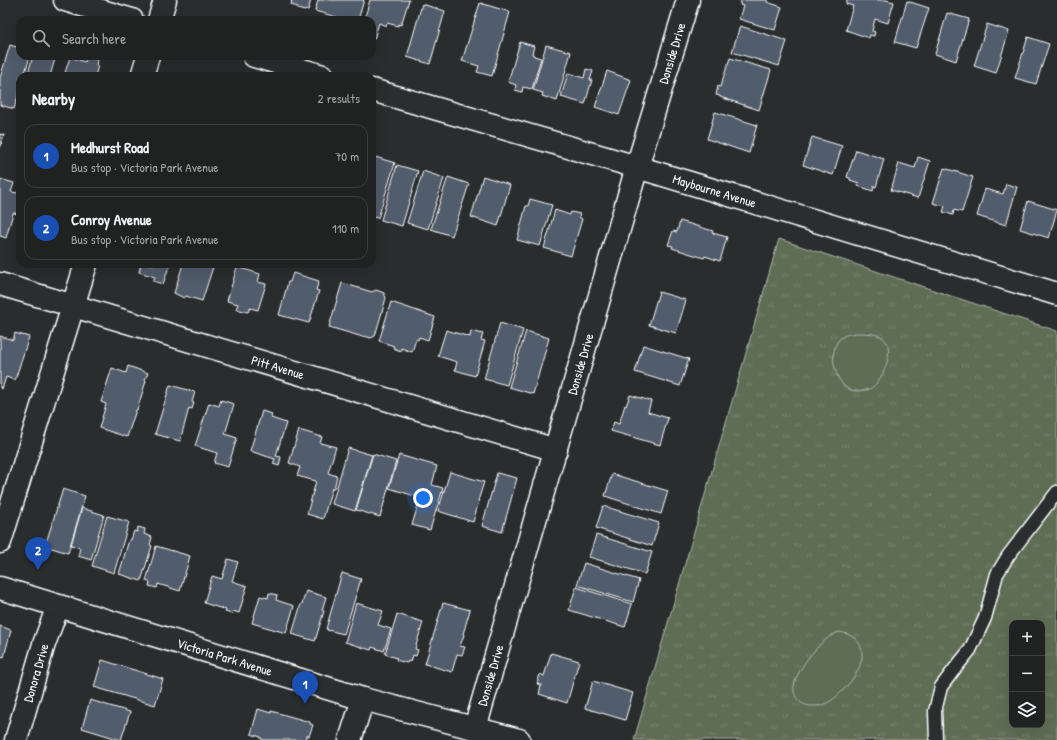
<!DOCTYPE html>
<meta charset="utf-8">
<style>
body{margin:0;font-family:"Patrick Hand",sans-serif;background:#2d2f2f;color:#f1f3f6}
.controls{position:absolute;right:12px;bottom:12px;display:grid;overflow:hidden;border-radius:8px;box-shadow:0 4px 16px #0002}
.controls button{width:36px;height:36px;display:grid;place-items:center;padding:0;border:0;border-bottom:1px solid #3d3f40;background:#202222;color:#f1f3f6;font:20px sans-serif}
.you{position:absolute;left:423px;top:498px;width:14px;height:14px;margin:-10px;border:3px solid #fff;border-radius:50%;background:#1a73e8;box-shadow:0 0 0 6px #1a73e833}
.badge{display:grid;place-items:center;width:26px;height:26px;border-radius:50%;background:#ffd166;color:#fff;font-size:13px;font-weight:700}
.pin{position:absolute;translate:-50% -33px;filter:drop-shadow(0 1px 2px #0008)}
.pin::after{content:'';position:absolute;top:21px;width:14px;height:12px;background:inherit;clip-path:polygon(0 0,100% 0,50% 100%)}
.list{margin:0;padding:0;list-style:none}
h2{display:flex;justify-content:space-between;align-items:center;height:52px;margin:0;padding:0 16px;font-size:17px}
h2 small{font-size:13px;font-weight:400;color:#a2a4a5}
.list li{display:grid;grid-template-columns:26px 1fr auto;gap:12px;align-items:center;box-sizing:border-box;height:64px;margin:0 8px 8px;padding:0 8px;border:1px solid #3d3f40;border-radius:12px}
.list b{display:block;font-size:15px;white-space:nowrap}
.list p{margin:0;font-size:13px;white-space:nowrap;color:#a2a4a5}
.list em{font-size:13px;font-style:normal;color:#a2a4a5}
.icon{flex:none;width:22px;height:22px;fill:none;stroke:currentColor;stroke-width:2;stroke-linecap:round;stroke-linejoin:round}
.map{position:relative;flex:none;width:1057px;height:740px;overflow:hidden}
.search{position:absolute;background:#202222;box-shadow:0 4px 16px #0002;left:16px;top:16px;width:360px;height:44px;display:flex;align-items:center;gap:10px;box-sizing:border-box;padding:0 14px;border-radius:12px;color:#a2a4a5;font-size:15px}
.panel{position:absolute;background:#202222;box-shadow:0 4px 16px #0002;left:16px;top:72px;width:360px;height:196px;border-radius:12px}
.map>svg:first-child{display:block}
</style>
<div class="map">
<svg width="1057" height="740" viewBox="0 0 1057 740">
<defs>
<pattern id="grass-tufts" width="24" height="20" patternUnits="userSpaceOnUse"><rect width="24" height="20" fill="#5e6d55"/><path d="M3 7l-1-3M5 7V3M7 7l1-3M15 17l-1-3M17 17v-4M19 17l1-3" fill="none" stroke="#76836e"/></pattern>
</defs>
<rect width="100%" height="100%" fill="#2a2d2e"/>
<filter id="ink" filterUnits="userSpaceOnUse"><feTurbulence type="fractalNoise" baseFrequency=".025" numOctaves="2"/><feDisplacementMap in="SourceGraphic" scale="8" xChannelSelector="R" yChannelSelector="G"/><feConvolveMatrix kernelMatrix="1 2 1 2 8 2 1 2 1" color-interpolation-filters="sRGB"/></filter>
<g filter="url(#ink)">
<path fill="url(#grass-tufts)" stroke="#aeb6aa" fill-rule="evenodd" d="M779,239L1057,331V740H634ZM1012,623H1042V725H1012Z"/>
<path fill="#5e6d55" stroke="#aeb6aa" d="M857,333C865,333 877,333 883,338C897,349 882,382 870,389C866,390 861,391 858,391C835,393 825,349 842,337C846,334 852,334 857,333Z
M840,632C869,638 866,662 851,681C841,693 829,707 812,706C807,706 802,704 798,700C795,697 793,691 794,686C796,670 823,635 840,632Z"/>
<path fill="#515c6c" stroke="#fff" d="M290,0H311L308,10H306L305,11L297,9L298,7L291,5L292,0Z
M318,0H364L358,20H347L315,11Z
M370,0H409L401,25L398,24V26L387,23L386,26L379,23L374,39H372V20H364Z
M741,0H767V2L782,7L775,30L739,19L743,6L740,5Z
M847,0H886L894,2L888,23L875,19L872,31L875,32L874,36L870,35L869,38L846,30L853,6L846,4Z
M907,1L929,8L916,48L895,42Z
M480,3L510,12L492,76L477,72L479,66L462,61Z
M422,4L445,11L430,64L407,57Z
M947,13L969,19L956,61L935,54Z
M987,24L1009,31L996,73L974,66Z
M740,26L787,41L779,66L732,52Z
M1028,37L1049,44L1036,84L1015,78Z
M520,42L534,46L532,54L534,55V56L541,58L532,89L523,87L522,92L515,90L516,85L508,82Z
M10,45L20,48V56H30L24,76H20V89L14,109L0,105V78Z
M546,45L571,52L557,101L542,96L543,93L533,90Z
M33,56H46L55,59L50,76H27Z
M70,57L85,62L87,57L97,60L96,66H98L95,76H64Z
M730,58L771,70L759,110L720,97V96L716,95L718,86L720,87Z
M586,69L593,71L590,80H592L585,104L561,97L568,73L584,78Z
M607,71L631,80L619,115L595,107Z
M715,112L757,125L749,153L707,139Z
M0,134L4,135L0,148Z
M812,137L842,146L833,175L803,165Z
M856,150L884,159L876,187L874,186L873,191L858,186L859,183L850,180V178L847,177Z
M372,156L395,163L378,218L372,217Z
M918,157L930,161L918,198L891,190L899,163L915,168Z
M397,165L418,171L402,226L381,220Z
M944,168L973,177L962,212L954,210L953,215L943,212L945,206L933,203Z
M423,171L444,178L428,229L407,223Z
M483,176L510,185L498,226L471,217Z
M448,177L469,184L452,236L431,229Z
M0,179L14,183L11,192L18,193L19,189L20,190V214L13,213L6,238L0,236Z
M1006,184L1017,187L1006,225L977,216L985,189L1003,194Z
M530,199L552,205L540,246L517,240L526,206H528Z
M1028,201L1057,210L1049,238L1020,229Z
M555,210L570,215L571,212L580,214L579,217L582,219L571,256L544,248Z
M680,221L713,231L712,233L727,237L720,261L705,256L704,258L672,248L673,246L668,245L673,231L677,232Z
M141,264H170L163,284L153,281L155,277L139,272Z
M183,264H214L202,301L186,296L184,298L174,293Z
M237,267L260,274L258,282L266,284L258,310L250,308L248,312L236,309L238,304L227,301Z
M293,273L319,281L316,290L319,291L309,323L279,315L288,282H290Z
M342,283L372,292L376,290L384,293L386,298L375,336L371,338L364,336L363,337L329,327Z
M659,292L686,300L676,333L649,325Z
M391,302L435,317L428,340L419,337L418,340L416,339L412,352L401,348V351L393,348L394,346L379,341Z
M500,323L523,330L507,385L484,379Z
M446,330L470,337L471,331L483,334L481,340L485,341L475,376L455,370L457,362L438,356Z
M526,331L549,338L533,394L509,387Z
M15,333L29,337L15,380L6,377L2,389L0,388V336L13,340Z
M643,345L689,359L680,386L635,372Z
M128,366L148,373L145,380L146,381L137,410H136L127,437L99,428L106,404L101,402L112,368L126,373Z
M170,385L195,392L192,402L194,403L192,409L189,408L180,441L155,434Z
M630,395L651,401L648,412L668,418L660,445L611,431L614,422L619,424L625,405L626,406Z
M221,400L234,404L225,434L237,438L228,467L214,463L217,453L195,446L209,403L219,406Z
M262,411L272,414L271,418L286,423L276,456L281,457L279,466L273,464L275,459L250,451Z
M299,430L322,437L320,443L336,447L328,473L337,476L334,488H332L323,519L307,514L316,481L297,476L300,467L289,463Z
M348,448L372,455L355,511L332,504Z
M373,454L396,461L380,517L356,510Z
M399,455L437,466L432,485L443,488L430,530L412,525L422,492L419,491L418,497L389,488Z
M450,472L484,482L478,501H479L473,522L438,511Z
M497,473L517,478L502,532L482,526Z
M612,474L668,491L661,514L605,496Z
M63,489L85,496L68,553L45,546Z
M603,506L659,523L652,546L596,528Z
M82,508L104,515L91,560L78,556L80,548L71,545Z
M107,516L129,522L114,573L92,566Z
M138,527L145,529L144,534L152,537L150,545L152,546L141,581L119,574L129,540H131L134,531L137,532Z
M596,535L652,552L645,574L589,557Z
M156,546L190,556L180,591L158,584L157,588L149,586L150,582L146,581Z
M228,559L238,562L232,581L247,586L239,613L233,611L232,614L225,612L226,610L204,603L212,576L222,579Z
M584,563L639,580L633,602L577,585Z
M342,573L361,579L344,634L327,630L328,629H326Z
M576,587L632,604L625,627L569,610Z
M306,591L326,597L322,610L324,611L315,641L292,634L301,604H302Z
M269,593L277,595L276,600L294,606L286,633L252,623L260,596L268,598Z
M356,603L383,611L378,625L391,629L384,651L372,647L371,650L345,642Z
M443,603L470,610L463,634L464,635L460,646L465,647L462,655L457,654L452,672L425,664Z
M397,614L423,622L415,649L418,650L416,656L413,655L411,662L408,661L407,663L396,660L397,658L385,654Z
M0,626L11,630L4,657L0,656Z
M551,653L579,661L567,703L539,694L541,685L537,684L540,674L544,676Z
M102,660L163,679L155,705L94,687Z
M593,681L633,693L625,720L585,708Z
M90,700L130,712L121,740L82,728Z
M258,709L271,713V711L310,722V724L313,725L309,736H306L305,740H265L261,739V737L251,734Z"/>
<g fill="none" stroke-linecap="round" stroke-linejoin="round">
<g stroke="#fff" stroke-width="15">
<path id="lane" d="M936,740L935,711L941,687L953,671L970,650L985,618L997,574L1008,556L1057,492"/>
</g>
<g stroke="#fff" stroke-width="25">
<g id="street">
<path d="M65,0L132,20"/>
<path d="M159,20L165,0"/>
<path d="M254,56L323,76"/>
<path d="M142,76L148,56"/>
<path id="s1" d="M372,90L637,167L1057,294"/>
<path id="s2" d="M0,284L556,450"/>
<path d="M0,542L86,264"/>
<path id="s3" d="M475,728L637,167L688,0"/>
<path id="s4" d="M16,740L44,644L58,606"/>
<path d="M350,740L363,699"/>
</g>
</g>
<g stroke="#fff" stroke-width="25">
<g id="secondary">
<path id="s5" d="M0,588L363,699L519,740"/>
</g>
</g>
<use href="#lane" stroke="#2a2d2e" stroke-width="12"/>
<use href="#street" stroke="#2a2d2e" stroke-width="22"/>
<use href="#secondary" stroke="#2a2d2e" stroke-width="22"/>
</g>
</g>
<g text-anchor="middle" stroke-width="4" stroke-linejoin="round" paint-order="stroke">
<g font-size="13" fill="#fff" stroke="#2a2d2e">
<text dy="5" stroke="none"><textPath href="#s3" startOffset="703">Donside Drive</textPath></text>
<text dy="5" stroke="none"><textPath href="#s1" startOffset="357">Maybourne Avenue</textPath></text>
<text dy="5" stroke="none"><textPath href="#s3" startOffset="379">Donside Drive</textPath></text>
<text dy="5" stroke="none"><textPath href="#s2" startOffset="290">Pitt Avenue</textPath></text>
<text dy="5" stroke="none"><textPath href="#s5" startOffset="235">Victoria Park Avenue</textPath></text>
<text dy="5" stroke="none"><textPath href="#s4" startOffset="70">Donora Drive</textPath></text>
<text dy="5" stroke="none"><textPath href="#s3" startOffset="55">Donside Drive</textPath></text>
</g>
</g>
</svg>
<div class="controls">
<button>+</button>
<button>−</button>
<button><svg class="icon" aria-label="layers" viewBox="0 0 24 24"><path d="M12 4l9 5-9 5-9-5zM3 14l9 5 9-5"/></svg></button>
</div>
<div class="you"></div>
<div class="pin badge" style="left:305px;top:704px;background:#1a4fb4">1</div>
<div class="pin badge" style="left:38px;top:570px;background:#1a4fb4">2</div>
<div class="search"><svg class="icon" aria-label="search" viewBox="0 0 24 24"><circle cx="10" cy="10" r="6"/><path d="M15 15l6 6"/></svg>Search here</div>
<section class="panel">
<h2>Nearby<small>2 results</small></h2>
<ul class="list">
<li><span class="badge" style="background:#1a4fb4">1</span><div><b>Medhurst Road</b><p>Bus stop · Victoria Park Avenue</p></div><em>70 m</em></li>
<li><span class="badge" style="background:#1a4fb4">2</span><div><b>Conroy Avenue</b><p>Bus stop · Victoria Park Avenue</p></div><em>110 m</em></li>
</ul>
</section>
</div>
